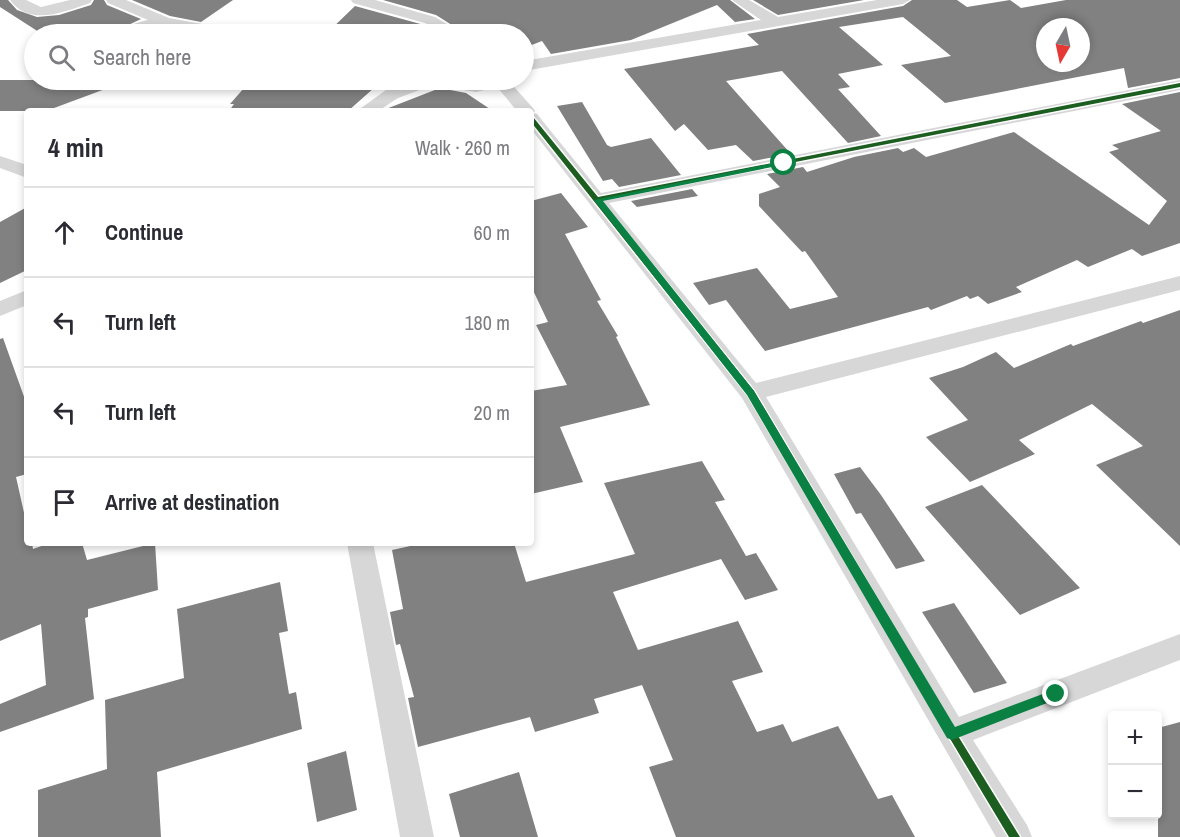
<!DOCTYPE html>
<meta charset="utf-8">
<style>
body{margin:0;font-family:"Archivo Narrow",sans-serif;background:#f7f7f7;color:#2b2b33}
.controls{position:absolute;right:18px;bottom:18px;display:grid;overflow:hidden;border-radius:6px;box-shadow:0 3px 9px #0003}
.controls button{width:54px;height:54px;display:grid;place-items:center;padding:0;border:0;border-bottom:2px solid #e1e1e2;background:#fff;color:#2b2b33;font:30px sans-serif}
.compass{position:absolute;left:1036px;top:18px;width:54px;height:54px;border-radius:50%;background:#fff;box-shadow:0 3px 9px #0003;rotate:189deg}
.stop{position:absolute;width:18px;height:18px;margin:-14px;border:4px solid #0b8043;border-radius:50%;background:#fff}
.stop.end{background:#0b8043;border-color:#fff;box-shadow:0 2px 6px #0008}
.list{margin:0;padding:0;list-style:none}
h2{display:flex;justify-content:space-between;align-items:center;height:78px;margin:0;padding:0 24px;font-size:26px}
h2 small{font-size:20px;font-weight:400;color:#7c7c81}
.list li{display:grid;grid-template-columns:39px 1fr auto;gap:18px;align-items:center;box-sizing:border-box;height:90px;padding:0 24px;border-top:2px solid #e1e1e2}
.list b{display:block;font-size:22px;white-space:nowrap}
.list em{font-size:20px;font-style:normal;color:#7c7c81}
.icon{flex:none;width:33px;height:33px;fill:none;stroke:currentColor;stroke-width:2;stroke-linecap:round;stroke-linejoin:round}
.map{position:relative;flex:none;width:1180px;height:837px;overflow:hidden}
.search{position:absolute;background:#fff;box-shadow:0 3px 9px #0003;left:24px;top:24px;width:510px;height:66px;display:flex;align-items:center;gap:15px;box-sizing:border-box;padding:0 21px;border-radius:33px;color:#7c7c81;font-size:22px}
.panel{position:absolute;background:#fff;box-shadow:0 3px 9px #0003;left:24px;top:108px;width:510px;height:438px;border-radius:6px}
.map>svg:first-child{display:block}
</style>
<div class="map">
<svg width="1180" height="837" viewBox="0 0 1180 837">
<rect width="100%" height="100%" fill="#fff"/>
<path fill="#818181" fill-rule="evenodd" d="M0,0H8L17,10L37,17L59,15L91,5L94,0H104L107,5L141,19L124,27L118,34H42L0,7Z
M132,0H233L201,22L170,16Z
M383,0H730L755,19L735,22L717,5L631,40L551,54L542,41L524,48V34H466L436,15Z
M753,0H864L778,15Z
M912,0H957L967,7L1010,0L1021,8L1066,0H1180V78L1128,88L1124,68L945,103L901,65L951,56L903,17L839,27L883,65L838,74L850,87L838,89L881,136L848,143L782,71L726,81L791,154L753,161L736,145L708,150L684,124L675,131L624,69L759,45L747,34L903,6ZM1045,27H1081V63H1045Z
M355,6L424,25L441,34H326Z
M0,80H124V82L46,111H0Z
M251,80H383L348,111H229L234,104H230Z
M440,88L466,93L493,111H387L386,109Z
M1180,92V243L1142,256L1132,249L1088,267L1077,260L1016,287L1022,292L988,304L978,296L970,299L967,296L931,310L928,307L765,351L726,300L709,305L693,283L757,268L790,309L838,297L805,251L802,252L759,206V194L780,187L767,174L803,167L807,172L854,157L898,148L903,152L914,148L926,157L1014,132L1149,225L1167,201L1109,152L1119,149L1112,145L1161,131L1122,104Z
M582,102L607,145L611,147L651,138L681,175L619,187L612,179L603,181L557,106Z
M692,189L698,196L637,207L631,201Z
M561,193L588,227L565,234L601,300L597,301L618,336L616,337L650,405L560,427L583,482L531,494V391L567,385L536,325L548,322L531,286V201Z
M27,207V270L0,283V222Z
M1180,310V546L1096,465L1143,446L1092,404L1019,440L1035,454L970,482L926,437L968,420L929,378L963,367L996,352L1014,368L1071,344L1073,346L1141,321L1143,323Z
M3,338L27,405V474L16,477L27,526V543H32L33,549L50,543H82L87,560L155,543L158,590L88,609V617L85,618L94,699L0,732V704L46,685L41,624L0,641V339Z
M702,461L725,500L715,502L746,556L756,553L778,590L745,600L721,559L613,592L638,650L738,621L763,672L732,681L757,732L783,724L792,742L838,726L878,799L892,795L915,837H676L649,767L673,760L642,685L594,699L599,713L535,732L530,717L418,747L408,698L414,697L400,644L396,645L390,612L403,609L392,550L424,543H514L526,582L635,554L604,483Z
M860,467L881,495L925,561L896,569L861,513L856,514L834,474Z
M982,485L1080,588L1020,615L925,507Z
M280,582L288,631L279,633L289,694L296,692L302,729L157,772L161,837H38V790L107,769L105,700L184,678L177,609Z
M954,603L1007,683L974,693L922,612Z
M1180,722V837H1158V728Z
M346,751L357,810L317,822L307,763Z
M519,772L538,837H460L449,794Z"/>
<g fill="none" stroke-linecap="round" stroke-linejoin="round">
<path fill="#d7d7d7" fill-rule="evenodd" d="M10,0H26L41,7L70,0H92L90,3C64,12 30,27 10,0Z
M106,0H126L169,18L230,29L238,34H208L165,27L147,30L138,34H120C124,26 139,22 148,20L108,3Z
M351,0H375L435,17L464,34H445L425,23L353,3Z
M732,0H749L778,17L877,0H910L903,4L524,71V61L761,20Z
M418,80H460L476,82L508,80L532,107L535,111L533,113L537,114L601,193L1180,80V90L609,203L756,383L1180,276V290L766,397L959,717L1180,634V660L973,740L1027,825L1032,837H996L742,398L531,129V111H517L497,87L476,92L433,85L398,98L378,111H357L386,90Z
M0,156L27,165V178L0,168Z
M27,290V305L0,316V301Z
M347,543H373L434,837H400Z"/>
<g stroke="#fff" stroke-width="3">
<path id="cycleway" d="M1180,83V87L600,200L754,391L955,731L1020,837H1009L949,737L748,395L531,122V116L533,117L598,197Z"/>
</g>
<use href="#cycleway" fill="#1b5e20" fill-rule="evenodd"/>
</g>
<path fill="#0b8043" d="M784,161L787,164L603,201L754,391L955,727L1056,689L1060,691V698L952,740L947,738L747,395L594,200Z"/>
</svg>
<div class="controls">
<button>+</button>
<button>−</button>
</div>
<svg class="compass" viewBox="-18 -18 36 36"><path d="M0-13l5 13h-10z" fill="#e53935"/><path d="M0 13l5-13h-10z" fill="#7c7c81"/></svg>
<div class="stop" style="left:784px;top:163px"></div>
<div class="stop end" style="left:1056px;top:694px"></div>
<div class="search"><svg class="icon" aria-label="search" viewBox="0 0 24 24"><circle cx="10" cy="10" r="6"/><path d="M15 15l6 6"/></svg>Search here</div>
<section class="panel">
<h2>4 min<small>Walk · 260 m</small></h2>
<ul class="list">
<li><svg class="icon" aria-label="ahead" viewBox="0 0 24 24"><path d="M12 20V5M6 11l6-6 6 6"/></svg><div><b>Continue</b></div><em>60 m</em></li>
<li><svg class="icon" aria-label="left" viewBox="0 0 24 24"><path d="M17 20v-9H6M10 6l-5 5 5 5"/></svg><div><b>Turn left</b></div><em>180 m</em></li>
<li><svg class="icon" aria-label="left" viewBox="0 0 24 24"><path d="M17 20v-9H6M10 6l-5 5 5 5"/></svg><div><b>Turn left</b></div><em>20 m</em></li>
<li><svg class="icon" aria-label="arrive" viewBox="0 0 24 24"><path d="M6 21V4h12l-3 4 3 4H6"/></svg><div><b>Arrive at destination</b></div></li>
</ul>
</section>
</div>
